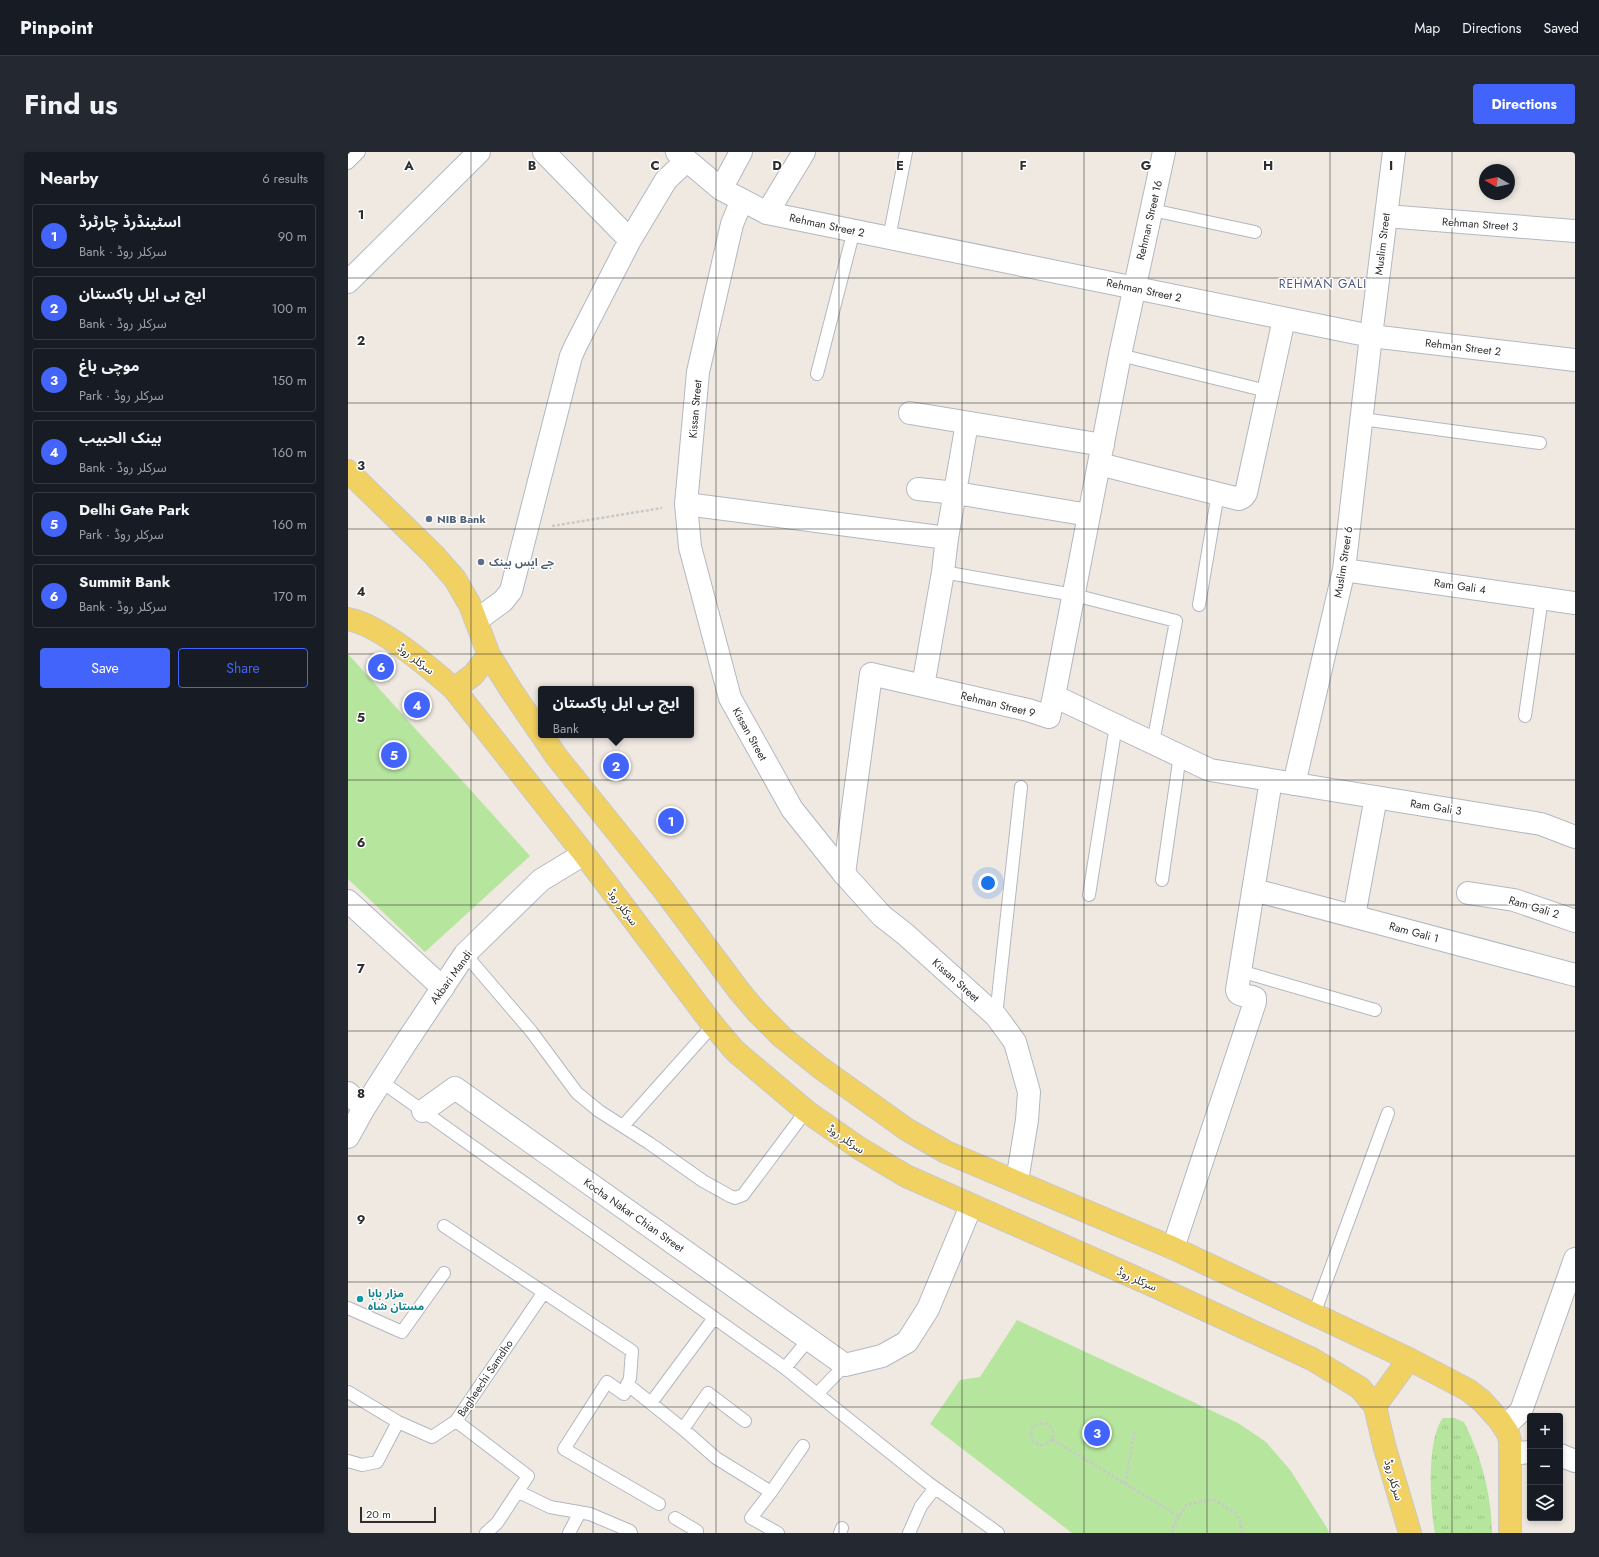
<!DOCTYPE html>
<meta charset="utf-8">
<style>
body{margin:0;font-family:Jost,"Noto Sans Arabic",sans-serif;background:#242831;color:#f1f3f6}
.controls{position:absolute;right:12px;bottom:12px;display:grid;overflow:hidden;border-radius:4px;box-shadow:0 2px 6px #0003}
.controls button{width:36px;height:36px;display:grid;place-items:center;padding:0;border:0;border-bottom:1px solid #363941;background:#171b24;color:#f1f3f6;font:20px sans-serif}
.compass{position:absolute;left:1131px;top:12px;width:36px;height:36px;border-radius:50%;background:#171b24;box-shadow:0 2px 6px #0003;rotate:279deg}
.scale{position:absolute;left:12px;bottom:10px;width:76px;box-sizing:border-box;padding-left:4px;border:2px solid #2e2e2e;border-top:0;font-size:11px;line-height:14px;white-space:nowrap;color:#2e2e2e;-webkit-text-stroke:3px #fff;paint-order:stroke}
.you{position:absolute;left:640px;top:731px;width:14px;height:14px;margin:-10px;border:3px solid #fff;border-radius:50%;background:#1a73e8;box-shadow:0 0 0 6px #1a73e833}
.badge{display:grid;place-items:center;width:26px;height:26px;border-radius:50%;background:#4264fb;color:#fff;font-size:13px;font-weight:700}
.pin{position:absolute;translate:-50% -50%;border:2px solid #fff;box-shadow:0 1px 4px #0006}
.popup{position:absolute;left:190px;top:534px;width:156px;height:52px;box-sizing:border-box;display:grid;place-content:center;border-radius:4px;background:#171b24;filter:drop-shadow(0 1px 3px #0005);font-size:13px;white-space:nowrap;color:#9ea1a6}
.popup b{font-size:15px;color:#f1f3f6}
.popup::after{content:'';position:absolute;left:50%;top:100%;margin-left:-8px;border:8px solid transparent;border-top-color:#171b24}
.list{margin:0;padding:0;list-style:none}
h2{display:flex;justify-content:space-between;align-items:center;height:52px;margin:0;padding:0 16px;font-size:17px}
h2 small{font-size:13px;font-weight:400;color:#9ea1a6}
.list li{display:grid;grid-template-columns:26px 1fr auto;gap:12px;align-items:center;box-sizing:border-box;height:64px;margin:0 8px 8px;padding:0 8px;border:1px solid #363941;border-radius:4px}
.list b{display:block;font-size:15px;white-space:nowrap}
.list p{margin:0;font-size:13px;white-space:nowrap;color:#9ea1a6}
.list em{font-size:13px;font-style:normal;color:#9ea1a6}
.actions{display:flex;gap:8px;padding:12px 16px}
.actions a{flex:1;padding:9px 0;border:1px solid #4264fb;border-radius:4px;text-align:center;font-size:14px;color:#4264fb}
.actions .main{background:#4264fb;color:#fff}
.icon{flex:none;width:22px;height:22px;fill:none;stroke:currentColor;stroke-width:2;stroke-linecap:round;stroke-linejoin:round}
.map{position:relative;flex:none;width:1227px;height:1381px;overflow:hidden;border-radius:4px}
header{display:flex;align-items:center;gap:24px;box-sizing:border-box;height:56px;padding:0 20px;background:#171b24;border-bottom:1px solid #363941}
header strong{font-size:19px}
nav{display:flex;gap:22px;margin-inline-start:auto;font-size:14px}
.intro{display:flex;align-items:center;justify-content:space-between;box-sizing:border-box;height:96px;padding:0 24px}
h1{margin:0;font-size:28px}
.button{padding:10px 18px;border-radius:4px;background:#4264fb;color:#fff;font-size:14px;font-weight:700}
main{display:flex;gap:24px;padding:0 24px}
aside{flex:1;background:#171b24;border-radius:4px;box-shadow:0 2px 6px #0003}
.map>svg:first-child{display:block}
</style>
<header>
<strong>Pinpoint</strong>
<nav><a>Map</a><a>Directions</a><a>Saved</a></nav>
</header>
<div class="intro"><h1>Find us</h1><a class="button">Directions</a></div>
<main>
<aside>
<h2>Nearby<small>6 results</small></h2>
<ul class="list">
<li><span class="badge">1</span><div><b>اسٹینڈرڈ چارٹرڈ</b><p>Bank · سرکلر روڈ</p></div><em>90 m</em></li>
<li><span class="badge">2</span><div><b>ایچ بی ایل پاکستان</b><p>Bank · سرکلر روڈ</p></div><em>100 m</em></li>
<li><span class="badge">3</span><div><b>موچی باغ</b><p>Park · سرکلر روڈ</p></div><em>150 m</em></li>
<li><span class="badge">4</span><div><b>بينک الحبيب</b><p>Bank · سرکلر روڈ</p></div><em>160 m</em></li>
<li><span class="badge">5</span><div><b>Delhi Gate Park</b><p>Park · سرکلر روڈ</p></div><em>160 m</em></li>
<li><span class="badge">6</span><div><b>Summit Bank</b><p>Bank · سرکلر روڈ</p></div><em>170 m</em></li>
</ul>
<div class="actions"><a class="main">Save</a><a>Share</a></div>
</aside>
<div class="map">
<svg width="1227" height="1381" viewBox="0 0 1227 1381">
<defs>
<pattern id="grass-tufts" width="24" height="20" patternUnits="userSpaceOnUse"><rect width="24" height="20" fill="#b6e59e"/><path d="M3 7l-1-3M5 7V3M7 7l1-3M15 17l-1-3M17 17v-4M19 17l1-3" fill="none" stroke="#9dc588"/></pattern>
</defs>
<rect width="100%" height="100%" fill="#efe9e1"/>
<path fill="url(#grass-tufts)" d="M1095,1266H1106L1116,1270C1134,1306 1143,1341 1144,1381H1087C1082,1355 1078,1287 1095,1266Z"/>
<path fill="#b6e59e" d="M0,502L182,704L77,800L0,727Z
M669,1168L890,1271L918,1290L943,1319L979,1376L981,1381H724L582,1272L612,1228L632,1225Z"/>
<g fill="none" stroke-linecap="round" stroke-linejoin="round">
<g stroke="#b4b7c1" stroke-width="14">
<path id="service" d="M0,11L11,0
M804,58L907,80
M541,86L558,0
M772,203L919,239
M469,222L506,78
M1014,267L1192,291
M595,420L726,443L828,469L805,591
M851,453L870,341
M1177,564L1194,446
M814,728L832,603
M741,743L768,573
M117,802L183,879L229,941L251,959L301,991L355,1029L382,1044L387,1046L395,1043L458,959
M892,819L1027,858
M648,864L673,635
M34,930L437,1216L461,1187
M275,974L365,873
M96,1074L284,1199L282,1226L276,1242L259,1230L216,1297L311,1352
M0,1156L54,1180L96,1121
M966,1162L1040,961
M497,1213L469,1242L579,1330L650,1381
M437,1216L469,1242
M279,1232L335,1277L368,1306L423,1340L403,1366L430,1381
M0,1240L50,1270L84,1285L108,1269L196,1140
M303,1251L366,1166
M108,1269L180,1324L149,1371L138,1381
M335,1277L360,1241L397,1269
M0,1309L14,1313L29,1310L50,1270
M171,1340L202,1355L242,1362L282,1379L283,1381
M423,1340L455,1294
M327,1366L349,1379L348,1381
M221,1381L232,1360
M492,1381L494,1376
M561,1381L573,1354L587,1336"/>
</g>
<g stroke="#b4b7c1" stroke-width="24">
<path id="minor" d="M196,0L282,88
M419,61L456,0
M1038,64L1227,79
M0,130L131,0
M562,261L755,293
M751,312L891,347L895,345L898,341L936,167
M570,337L608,341L741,363
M338,352L599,386
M996,418L1227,451
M129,468L155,449L163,439L223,204L228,193L282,88L318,28L338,9
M575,534L595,420L599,386L619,271
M706,544L772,203L816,0
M946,632L996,418L1023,184L1046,0
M496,722L523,522L680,558L701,565L706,544L862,618L1193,672L1227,685
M906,738L1227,823
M1120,741L1166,748L1227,769
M0,749L95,836
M1006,764L1028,645
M0,941L16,956
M75,959L107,936L497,1213L534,1204L559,1190L580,1157L623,1054
M825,1096L907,850V846C901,843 895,845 890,841L889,838L923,628"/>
</g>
<g stroke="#b4b7c1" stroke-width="24">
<path id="tertiary" d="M329,0L373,37L419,61L1023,184L1227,208
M373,37L393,0
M394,48L384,72L350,220L338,352L342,395L382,546L444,657L496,722L534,764L557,782L648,864L667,890L681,940L679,968L669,1029
M0,985L16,956L57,892L117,802L193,728L236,702
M1163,1302L1182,1300
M1212,1303L1227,1309"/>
</g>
<g stroke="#b4b7c1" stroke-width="24">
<path id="secondary" d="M1156,1275L1173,1259L1227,1107"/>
</g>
<g stroke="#c9c9c9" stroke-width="24">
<path id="primary" d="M0,319L86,403L107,427L122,453L141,503L163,538L193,582
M0,467C32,473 81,515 106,537L236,702L365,873L387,899L458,959L511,996L558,1024L804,1133L964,1207L1012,1236L1027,1254L1036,1293L1062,1381
M106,537L125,523L141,503
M194,583L208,604L315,737L392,840L409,860L434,885L474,917L533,959L558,977L598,1000L825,1096L1061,1207L1120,1238L1134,1249L1152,1269L1160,1281L1162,1289V1381
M1027,1254L1061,1207"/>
</g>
<path stroke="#c9c9c9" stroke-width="2.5" stroke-dasharray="3 2" stroke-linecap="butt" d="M204,374L314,356
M683 1282a11 11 0 1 1 22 0a11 11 0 1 1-22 0Z
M704,1287L832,1365
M777,1332L787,1278
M825,1381L824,1377L838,1353L865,1347L890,1363L894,1381"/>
<use href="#service" stroke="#fff" stroke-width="12"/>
<use href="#minor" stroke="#fff" stroke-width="22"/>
<use href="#tertiary" stroke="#fff" stroke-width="22"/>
<use href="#secondary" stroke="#fff" stroke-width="22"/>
<use href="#primary" stroke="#f2d163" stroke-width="22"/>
</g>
<path fill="none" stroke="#2e2e2e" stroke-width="1" stroke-opacity="0.55" d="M123,0V1381M245,0V1381M368,0V1381M491,0V1381M614,0V1381M736,0V1381M859,0V1381M982,0V1381M1104,0V1381M0,126H1227M0,251H1227M0,377H1227M0,502H1227M0,628H1227M0,753H1227M0,879H1227M0,1004H1227M0,1130H1227M0,1255H1227"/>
<g fill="#5c6f8a" stroke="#fff" stroke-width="1.5">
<circle cx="81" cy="367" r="4"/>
<circle cx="133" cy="410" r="4"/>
</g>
<circle fill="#0f9aa8" stroke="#fff" stroke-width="1.5" cx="12" cy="1147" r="4"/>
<g text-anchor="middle" stroke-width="3" stroke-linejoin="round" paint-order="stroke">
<g font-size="11" fill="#2e2e2e" stroke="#fff">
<text transform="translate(801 68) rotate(-77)" y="4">Rehman Street 16</text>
<text transform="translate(1132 72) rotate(4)" y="4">Rehman Street 3</text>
<text transform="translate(479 73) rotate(12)" y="4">Rehman Street 2</text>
<text transform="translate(1034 92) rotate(-83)" y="4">Muslim Street</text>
<text transform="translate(796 138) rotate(12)" y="4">Rehman Street 2</text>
<text transform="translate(1115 195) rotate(7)" y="4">Rehman Street 2</text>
<text transform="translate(347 257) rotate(-85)" y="4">Kissan Street</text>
<text transform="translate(995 410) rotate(-81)" y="4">Muslim Street 6</text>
<text transform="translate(1112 434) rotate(8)" y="4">Ram Gali 4</text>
<text transform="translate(68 507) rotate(37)" y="4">سرکلر روڈ</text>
<text transform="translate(650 552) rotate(14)" y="4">Rehman Street 9</text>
<text transform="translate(402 582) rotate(61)" y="4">Kissan Street</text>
<text transform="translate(1088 655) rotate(9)" y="4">Ram Gali 3</text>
<text transform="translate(275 755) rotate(53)" y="4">سرکلر روڈ</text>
<text transform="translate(1186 755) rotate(17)" y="4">Ram Gali 2</text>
<text transform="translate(1066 780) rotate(15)" y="4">Ram Gali 1</text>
<text transform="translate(103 825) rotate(-54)" y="4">Akbari Mandi</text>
<text transform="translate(608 828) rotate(42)" y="4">Kissan Street</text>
<text transform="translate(498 987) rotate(34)" y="4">سرکلر روڈ</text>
<text transform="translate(286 1063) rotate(35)" y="4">Kocha Nakar Chian Street</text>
<text transform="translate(789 1127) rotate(24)" y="4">سرکلر روڈ</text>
<text transform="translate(137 1226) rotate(-56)" y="4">Bagheechi Samdho</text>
<text transform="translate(1046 1328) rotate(74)" y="4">سرکلر روڈ</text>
</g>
<g font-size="11" font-weight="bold" fill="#4e5e75" stroke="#fff" text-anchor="start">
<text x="89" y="371">NIB Bank</text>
<text x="141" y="414">جے ایس بینک</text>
</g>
<g font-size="11" font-weight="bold" fill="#0d838f" stroke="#fff" text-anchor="start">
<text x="20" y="1145">مزار بابا<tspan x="20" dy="13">مستان شاہ</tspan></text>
</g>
<g font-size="12" letter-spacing="1" fill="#4d5680" stroke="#fff">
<text x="975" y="136">REHMAN GALI</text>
</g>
</g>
<g font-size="13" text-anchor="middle" font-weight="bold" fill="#2e2e2e" stroke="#fff" stroke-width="3" stroke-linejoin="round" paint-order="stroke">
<text x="61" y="18">A</text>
<text x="184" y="18">B</text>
<text x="307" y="18">C</text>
<text x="429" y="18">D</text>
<text x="552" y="18">E</text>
<text x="675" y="18">F</text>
<text x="798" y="18">G</text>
<text x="920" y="18">H</text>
<text x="1043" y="18">I</text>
<text x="13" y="67">1</text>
<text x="13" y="193">2</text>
<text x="13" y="318">3</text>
<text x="13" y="444">4</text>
<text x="13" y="570">5</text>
<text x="13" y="695">6</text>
<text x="13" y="821">7</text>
<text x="13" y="946">8</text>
<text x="13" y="1072">9</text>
</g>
</svg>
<div class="controls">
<button>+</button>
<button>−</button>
<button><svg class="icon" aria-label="layers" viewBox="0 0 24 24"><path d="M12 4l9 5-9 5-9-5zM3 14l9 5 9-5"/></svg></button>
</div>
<svg class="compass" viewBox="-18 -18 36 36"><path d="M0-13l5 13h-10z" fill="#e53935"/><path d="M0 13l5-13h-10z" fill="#9ea1a6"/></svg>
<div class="scale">20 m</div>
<div class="you"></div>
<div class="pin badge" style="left:323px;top:669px">1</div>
<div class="pin badge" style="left:268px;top:614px">2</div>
<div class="popup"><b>ایچ بی ایل پاکستان</b>Bank</div>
<div class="pin badge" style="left:749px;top:1281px">3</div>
<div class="pin badge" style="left:69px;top:553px">4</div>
<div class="pin badge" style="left:46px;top:603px">5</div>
<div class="pin badge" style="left:33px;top:515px">6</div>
</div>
</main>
